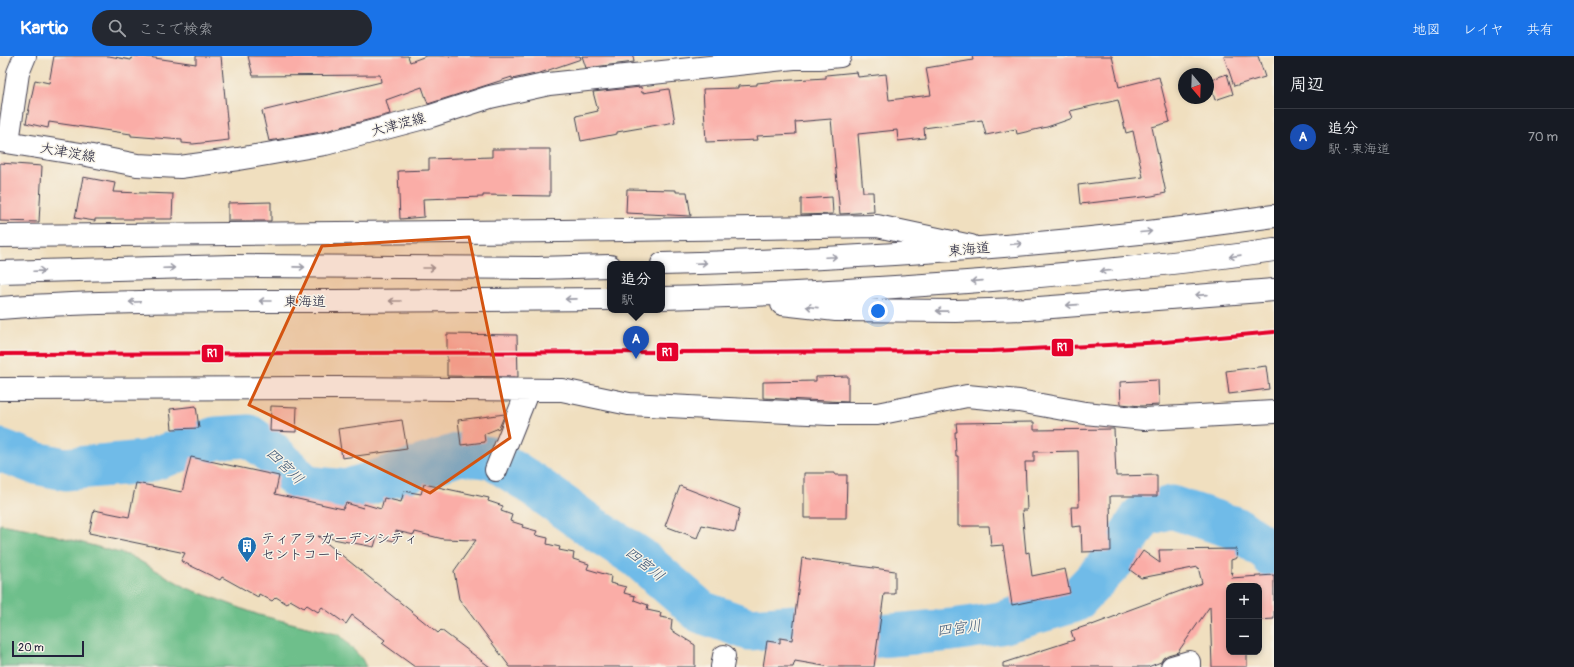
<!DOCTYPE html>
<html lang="ja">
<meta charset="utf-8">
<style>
body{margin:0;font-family:Pangolin,"Klee One",sans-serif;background:#242831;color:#f1f3f6}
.controls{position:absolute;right:12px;bottom:12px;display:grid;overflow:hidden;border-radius:8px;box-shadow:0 2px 6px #0003}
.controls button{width:36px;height:36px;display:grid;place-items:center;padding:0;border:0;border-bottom:1px solid #363941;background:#171b24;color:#f1f3f6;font:20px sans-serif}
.compass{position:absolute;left:1178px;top:12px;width:36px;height:36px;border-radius:50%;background:#171b24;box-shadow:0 2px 6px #0003;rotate:161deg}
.scale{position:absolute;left:12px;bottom:10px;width:72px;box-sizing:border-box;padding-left:4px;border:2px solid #22223b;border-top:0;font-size:11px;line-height:14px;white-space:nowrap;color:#22223b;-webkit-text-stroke:3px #f7f3e8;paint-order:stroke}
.you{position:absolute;left:878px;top:255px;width:14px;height:14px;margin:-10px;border:3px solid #fff;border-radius:50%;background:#1a73e8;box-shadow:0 0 0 6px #1a73e833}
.badge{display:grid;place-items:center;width:26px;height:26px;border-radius:50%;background:#1a73e8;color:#fff;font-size:13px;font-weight:700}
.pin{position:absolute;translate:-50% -33px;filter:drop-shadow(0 1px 2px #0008)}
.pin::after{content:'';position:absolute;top:21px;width:14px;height:12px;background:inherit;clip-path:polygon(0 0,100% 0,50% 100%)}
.popup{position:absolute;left:607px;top:205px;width:58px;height:52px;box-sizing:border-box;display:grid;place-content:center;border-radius:8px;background:#171b24;filter:drop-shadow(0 1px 3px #0005);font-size:13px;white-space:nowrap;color:#9ea1a6}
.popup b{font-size:15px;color:#f1f3f6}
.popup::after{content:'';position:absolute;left:50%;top:100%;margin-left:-8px;border:8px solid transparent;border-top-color:#171b24}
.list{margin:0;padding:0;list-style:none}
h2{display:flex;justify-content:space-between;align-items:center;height:52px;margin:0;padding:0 16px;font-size:17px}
h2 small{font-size:13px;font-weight:400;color:#9ea1a6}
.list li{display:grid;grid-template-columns:26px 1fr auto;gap:12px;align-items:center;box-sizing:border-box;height:56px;padding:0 16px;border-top:1px solid #363941}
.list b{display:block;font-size:15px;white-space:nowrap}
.list p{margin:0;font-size:13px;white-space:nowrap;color:#9ea1a6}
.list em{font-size:13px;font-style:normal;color:#9ea1a6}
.icon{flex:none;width:22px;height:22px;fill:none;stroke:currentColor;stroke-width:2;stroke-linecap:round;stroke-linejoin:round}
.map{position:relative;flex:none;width:1274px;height:611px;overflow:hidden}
header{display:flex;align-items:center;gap:24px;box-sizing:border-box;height:56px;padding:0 20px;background:#1a73e8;color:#fff}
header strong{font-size:19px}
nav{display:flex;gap:22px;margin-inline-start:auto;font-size:14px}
.search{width:280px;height:36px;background:#242831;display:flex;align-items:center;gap:10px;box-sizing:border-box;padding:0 14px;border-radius:22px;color:#9ea1a6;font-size:15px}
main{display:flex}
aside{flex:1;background:#171b24}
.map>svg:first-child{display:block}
</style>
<header>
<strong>Kartio</strong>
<div class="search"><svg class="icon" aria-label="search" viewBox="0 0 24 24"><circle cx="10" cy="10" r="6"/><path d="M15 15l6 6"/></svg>ここで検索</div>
<nav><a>地図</a><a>レイヤ</a><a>共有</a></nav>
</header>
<main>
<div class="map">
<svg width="1274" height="611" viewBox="0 0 1274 611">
<rect width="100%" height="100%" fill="#f7f3e8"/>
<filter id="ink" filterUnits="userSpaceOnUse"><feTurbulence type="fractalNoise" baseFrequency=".025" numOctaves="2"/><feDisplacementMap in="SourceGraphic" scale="8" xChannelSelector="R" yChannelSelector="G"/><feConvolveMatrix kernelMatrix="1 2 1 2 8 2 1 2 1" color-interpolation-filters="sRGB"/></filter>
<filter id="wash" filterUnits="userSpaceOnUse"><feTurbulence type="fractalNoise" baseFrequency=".012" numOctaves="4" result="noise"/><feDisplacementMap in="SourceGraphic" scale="16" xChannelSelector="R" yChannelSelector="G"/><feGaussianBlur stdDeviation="0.9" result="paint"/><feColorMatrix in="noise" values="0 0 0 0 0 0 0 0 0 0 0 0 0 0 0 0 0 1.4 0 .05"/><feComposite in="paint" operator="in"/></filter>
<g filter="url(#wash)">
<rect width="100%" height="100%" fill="#f0dfbf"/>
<path fill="#6ebf8b" stroke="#487063" d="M0,468L35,474L131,500L187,532L259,559L340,579L362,603L366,611H0Z"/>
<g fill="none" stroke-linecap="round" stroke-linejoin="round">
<path stroke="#6fbbe8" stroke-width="43" d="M0,394L35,407L65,413L145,406L217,382L249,380L269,394L306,431L346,435L460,398L492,402L528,425L590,470L638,501L701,556L749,573L796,570L867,581L952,574L1000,567L1075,545L1114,504L1142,460L1171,451L1238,473L1269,495L1274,502"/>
</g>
<g id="blocks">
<path fill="#faada7" d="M54,0H109L131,4L132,0H141L196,8V0H221L229,84L193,88L182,87V84L131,80V78L49,66L48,72L26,67L35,24L49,27Z
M248,0H408L410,6L426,0H580L581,3L540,17L512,23V21L428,48L422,31L386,44L390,58L322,76L269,85L262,55L381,26L380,19L253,20Z
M582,0H633L634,6L586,12Z
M972,0H1112L1119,31L1159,21L1170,66L1152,71L1166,137L1152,140L1080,148L1078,129L1143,121L1133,75L1126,77L1118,44L1070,55L1073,62L1047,71L1017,78L1016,73L986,79L982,64L924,72L925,82L898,85L897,74L858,78L863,136H873L874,156L840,158L831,63L795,66L796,78L757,80L758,84L706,86L703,33L738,32V30L757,29V27L776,25L826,22V19L857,16L858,21L886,18L889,44L931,39L926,12L973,4Z
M1224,0H1258L1265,21L1234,30Z
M1227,18L1233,38L1215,44L1209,24Z
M641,31L642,37L669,33L675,66L617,76V78L581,85L576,60L598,55L593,36Z
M492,93H550V140L483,139V141L423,143L424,161L400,163L398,115L429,114V103L492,101Z
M0,107L42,110L39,166L0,165Z
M83,121L115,127L113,136L173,138L172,163H95V165L75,162Z
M627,133L676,134V136H687L691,160L626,157Z
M832,141L833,158L801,159V143Z
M271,146V165H228V147Z
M447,278L517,279L518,321L447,320Z
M1266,310L1269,333L1229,338L1226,315Z
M848,320V346L763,342V326L816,325V321Z
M1158,324L1159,349L1141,350L1121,348L1120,326Z
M196,350L199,372L172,373L170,353Z
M271,350L297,351L296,376L270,375Z
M505,358L499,372L484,378L485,386L461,389L458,364Z
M402,364L407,393L342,402L338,373Z
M1034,366V374L1114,373L1116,420L1157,419V440H1110L1111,495L1082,496L1081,470L1072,471L1071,451H1079L1078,395L1034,396V406H1025L1027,454H1022L1026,497L1029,496L1032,520L1065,513L1070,537L1012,549L1003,489L991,490L989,470H958V400H956L955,376H957L956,367Z
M191,401L279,420L275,438L343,453L346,447L363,452L364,448L381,453L384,442L401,446L404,435L421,438L424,428L489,442L488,445L503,450L501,455L512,459L510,465L523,469L522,471L537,475L535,479L548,482L547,488L560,491L559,494L574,497L573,503L589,508L587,513L611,520L610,527L626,531L624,537L635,540L634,544L648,549L647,554L661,557L660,561L672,563L671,574L695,589V611H510L459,543L454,515L476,484L443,483L415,476L414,479L396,475L394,485L377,481L374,491L318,480L438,577L441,574L490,611H415L382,587L385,584L352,559L346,568L322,551L318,556L307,549L304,552L290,544L287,548L276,541L272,545L259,538L258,541L222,521L220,524L181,505L185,497L89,477L94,454L129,461L136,427L182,436Z
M804,417H835V419H847L846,462H804Z
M680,430L740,453L735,476L702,469L697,482L665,470Z
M1236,493L1237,502L1231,504V517L1233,516L1231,522L1274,519V563L1259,564V530H1229V596H1247V611H1212L1210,550L1178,596L1168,599L1163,602L1161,606L1148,611H1003V607L1074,584L1071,575L1092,568V569L1116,560L1118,558L1202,527L1198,511L1141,522L1130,514L1143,495L1160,507L1159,494Z
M802,502L895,515V538H884L874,611H830L795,605L793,611H763L767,585L780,587V582L792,584Z"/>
</g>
</g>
<g filter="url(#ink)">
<use href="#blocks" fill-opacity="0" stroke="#413e4f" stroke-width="1"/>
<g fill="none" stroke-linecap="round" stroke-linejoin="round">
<g stroke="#413e4f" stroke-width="24">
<path id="minor" d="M794,2H819L840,0
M8,86L18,17L25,0
M0,180L560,175L877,170L971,190
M0,333L338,332L562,334L629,348L829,358H877L967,340L1019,345L1085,357L1144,363L1274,356
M496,414L528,334
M722,611L724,600
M1172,611L1189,606V611"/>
</g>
<g stroke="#413e4f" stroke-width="24">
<path id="major" d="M0,85L87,99L137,109L180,111L238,103L325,88L431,60L490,41L549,28L794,2L795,0"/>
</g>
<g stroke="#413e4f" stroke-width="24">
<path id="highway" d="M662,208C867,203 1071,189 1274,160
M0,216L233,210L538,212L610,210
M662,242C764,240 866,233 967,226C1070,218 1172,209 1274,194
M782,248L836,254L955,255L1026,253L1274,234
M0,252C111,244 223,245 334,245C426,245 518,244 610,243"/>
</g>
<use href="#minor" stroke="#fff" stroke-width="22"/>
<use href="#major" stroke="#fff" stroke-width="22"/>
<use href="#highway" stroke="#fff" stroke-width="22"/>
<g stroke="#f7f3e8" stroke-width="7">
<path id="rail-1" d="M0,298L992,295L1165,286L1274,276"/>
</g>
<use href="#rail-1" stroke="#e4002b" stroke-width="4"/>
</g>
<defs><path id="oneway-shaft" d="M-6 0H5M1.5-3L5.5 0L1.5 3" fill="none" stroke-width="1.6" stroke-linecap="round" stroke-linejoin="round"/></defs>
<g stroke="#9c9ca7">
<use href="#oneway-shaft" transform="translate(1146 176) rotate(-5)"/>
<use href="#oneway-shaft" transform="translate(1016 188) rotate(-5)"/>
<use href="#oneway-shaft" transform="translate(1235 200) rotate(172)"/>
<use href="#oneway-shaft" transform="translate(831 201) rotate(-3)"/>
<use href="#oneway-shaft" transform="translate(701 207) rotate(-2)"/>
<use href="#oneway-shaft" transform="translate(299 211) rotate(1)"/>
<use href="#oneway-shaft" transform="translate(169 212) rotate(-2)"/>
<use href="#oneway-shaft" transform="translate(429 212)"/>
<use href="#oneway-shaft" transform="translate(39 215) rotate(-2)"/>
<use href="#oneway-shaft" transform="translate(1106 215) rotate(174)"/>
<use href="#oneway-shaft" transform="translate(977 225) rotate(176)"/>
<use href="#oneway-shaft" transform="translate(1201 239) rotate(176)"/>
<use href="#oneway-shaft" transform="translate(571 243) rotate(179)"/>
<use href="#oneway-shaft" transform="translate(265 245) rotate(-180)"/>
<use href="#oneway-shaft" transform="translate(395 245) rotate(-180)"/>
<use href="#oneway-shaft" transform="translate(135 246) rotate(178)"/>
<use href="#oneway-shaft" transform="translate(1072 249) rotate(176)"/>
<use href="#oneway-shaft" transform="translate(812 251) rotate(-174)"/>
<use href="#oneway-shaft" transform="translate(942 255) rotate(-179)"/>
</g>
</g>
<path fill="#d45411" fill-opacity="0.2" stroke="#d45411" stroke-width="3" stroke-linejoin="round" d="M469,181L510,382L430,437L249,349L322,190Z"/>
<defs>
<g id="building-pin" transform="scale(1)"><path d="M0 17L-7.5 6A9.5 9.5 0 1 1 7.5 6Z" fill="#1f6fb2" stroke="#f7f3e8"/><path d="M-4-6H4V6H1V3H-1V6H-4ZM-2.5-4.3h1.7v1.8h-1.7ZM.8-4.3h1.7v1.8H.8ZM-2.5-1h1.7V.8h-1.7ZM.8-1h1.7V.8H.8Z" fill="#fff"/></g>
</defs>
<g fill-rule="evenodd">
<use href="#building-pin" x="247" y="490"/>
</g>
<g text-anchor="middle" stroke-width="3" stroke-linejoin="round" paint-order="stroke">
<g font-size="14" fill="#22223b" stroke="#f7f3e8">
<text transform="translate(398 68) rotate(-15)" y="5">大津淀線</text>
<text transform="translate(68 96) rotate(10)" y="5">大津淀線</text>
<text transform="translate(969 193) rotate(-5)" y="5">東海道</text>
<text x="305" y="250">東海道</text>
</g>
<g font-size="14" fill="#22223b" stroke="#f7f3e8" text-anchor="start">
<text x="261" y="487">ティアラ ガーデンシティ<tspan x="261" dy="16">セントコート</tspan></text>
</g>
<g font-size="15" font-style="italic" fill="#3d5878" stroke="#f7f3e8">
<text transform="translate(285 410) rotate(44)" y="5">四宮川</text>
<text transform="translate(645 508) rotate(39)" y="5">四宮川</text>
<text transform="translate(959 572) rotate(-7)" y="5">四宮川</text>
</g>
</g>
<g stroke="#f7f3e8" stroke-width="1.5">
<rect x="1051" y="282" width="23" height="19" rx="4" fill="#e4002b"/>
<rect x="656" y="286" width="23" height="20" rx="4" fill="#e4002b"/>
<rect x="201" y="288" width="23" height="19" rx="4" fill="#e4002b"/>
</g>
<g font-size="11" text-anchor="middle" font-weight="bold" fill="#fff">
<text x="1062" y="295">R1</text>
<text x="667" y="300">R1</text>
<text x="212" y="301">R1</text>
</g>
</svg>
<div class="controls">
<button>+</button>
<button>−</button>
</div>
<svg class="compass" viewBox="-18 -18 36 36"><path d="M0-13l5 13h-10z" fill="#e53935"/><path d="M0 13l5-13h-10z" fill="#9ea1a6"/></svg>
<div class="scale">20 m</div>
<div class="you"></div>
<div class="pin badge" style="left:636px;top:303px;background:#1a4fb4">A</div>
<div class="popup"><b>追分</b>駅</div>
</div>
<aside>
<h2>周辺<small></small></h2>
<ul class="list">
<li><span class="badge" style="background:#1a4fb4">A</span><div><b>追分</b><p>駅 · 東海道</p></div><em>70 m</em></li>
</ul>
</aside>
</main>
